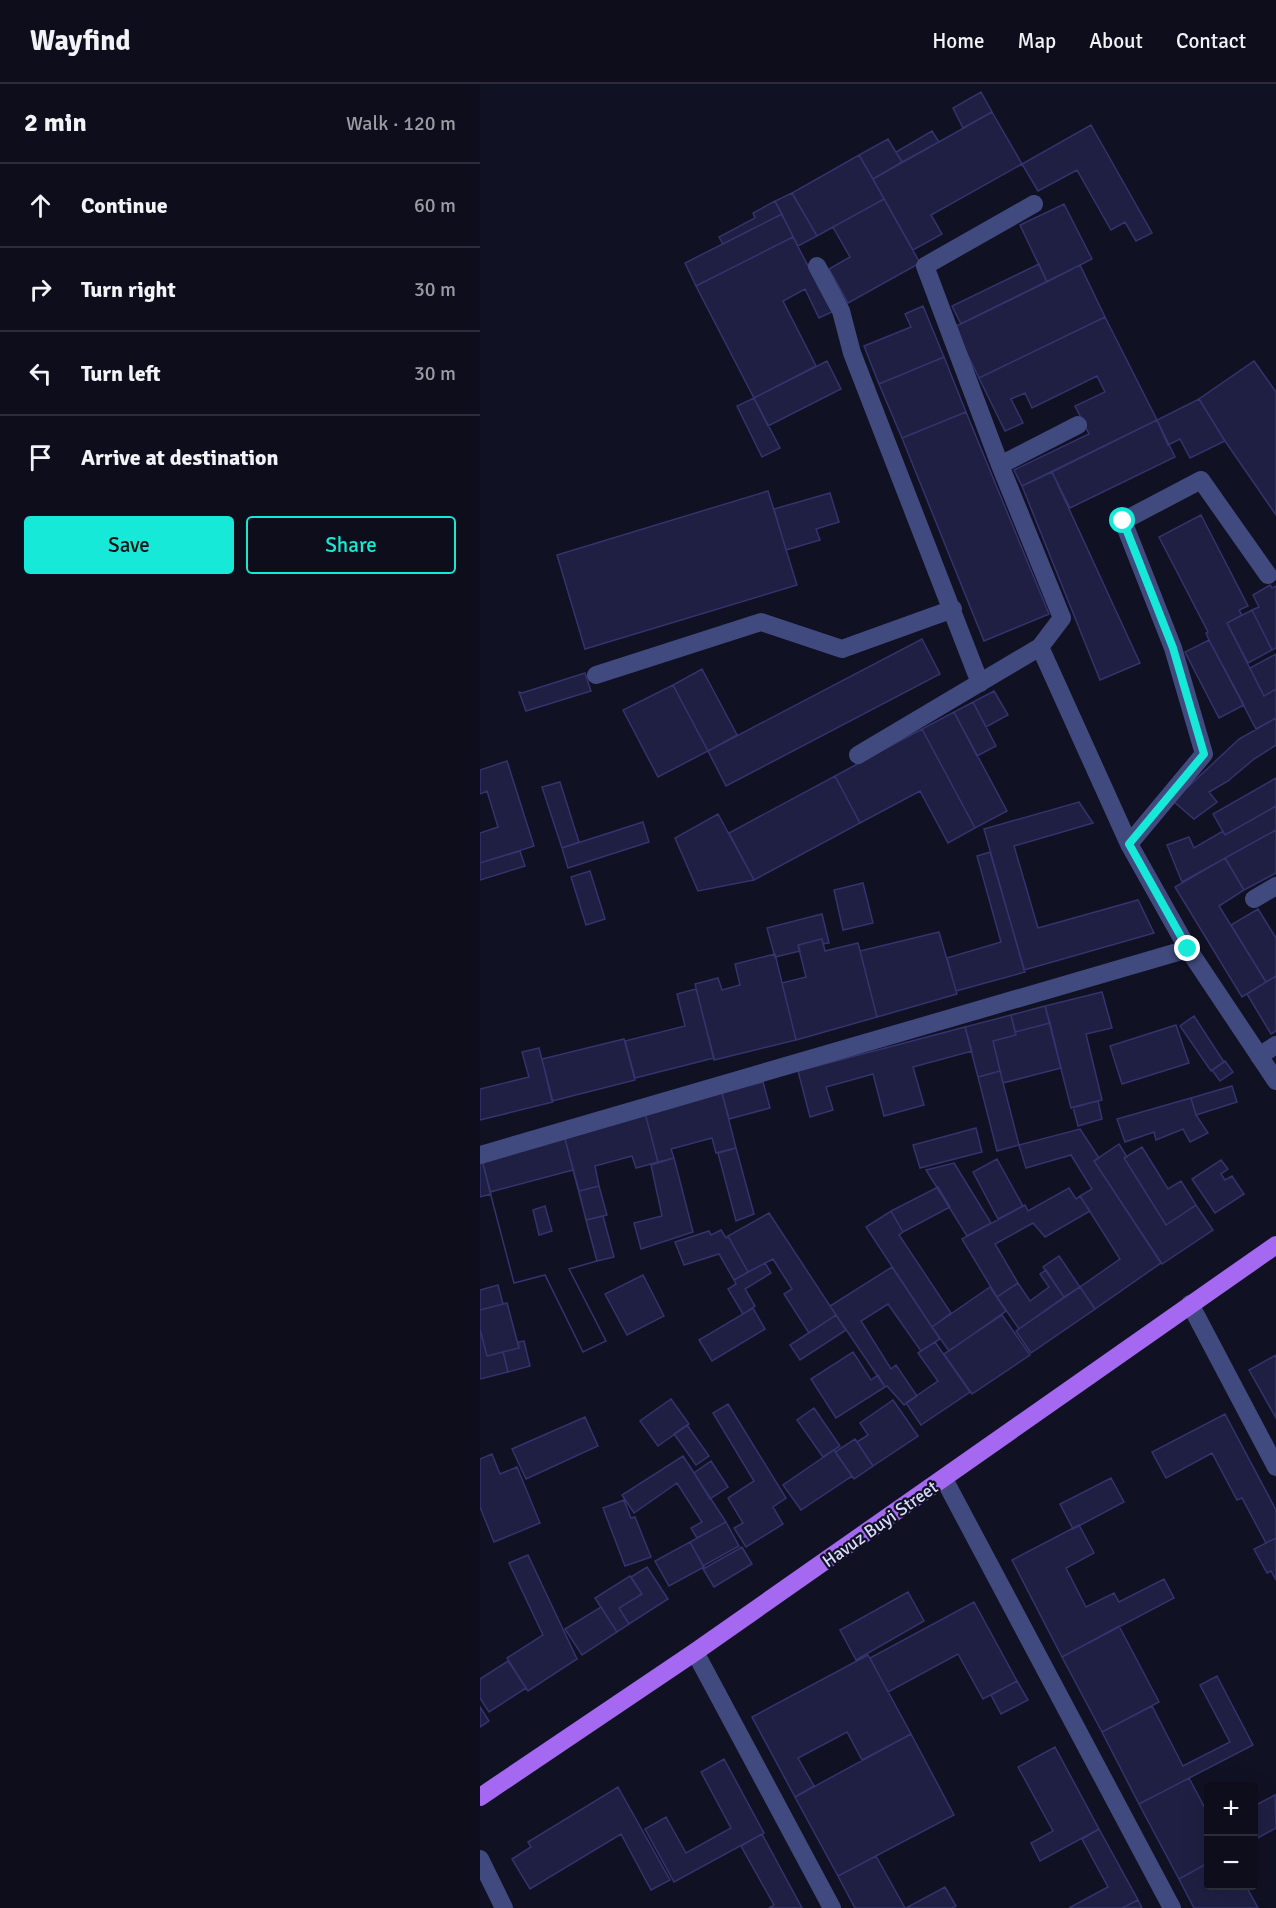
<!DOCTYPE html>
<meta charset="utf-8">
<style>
body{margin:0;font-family:Signika,sans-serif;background:#161624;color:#f1f3f6}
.controls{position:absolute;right:18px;bottom:18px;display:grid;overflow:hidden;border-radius:6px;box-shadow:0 6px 24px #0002}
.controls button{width:54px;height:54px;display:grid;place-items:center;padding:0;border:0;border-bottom:2px solid #2d2d3a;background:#0d0d1b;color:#f1f3f6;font:30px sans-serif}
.stop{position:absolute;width:18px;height:18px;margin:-14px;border:4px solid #16e9d7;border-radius:50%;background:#fff}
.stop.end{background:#16e9d7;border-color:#fff;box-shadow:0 2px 6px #0008}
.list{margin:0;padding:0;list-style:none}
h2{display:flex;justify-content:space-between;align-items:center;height:78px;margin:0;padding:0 24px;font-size:26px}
h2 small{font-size:20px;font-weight:400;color:#9a9ca3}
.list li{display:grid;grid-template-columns:39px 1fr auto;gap:18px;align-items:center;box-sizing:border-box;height:84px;padding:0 24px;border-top:2px solid #2d2d3a}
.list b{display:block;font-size:22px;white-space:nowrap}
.list em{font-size:20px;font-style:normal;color:#9a9ca3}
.actions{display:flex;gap:12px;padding:18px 24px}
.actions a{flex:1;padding:14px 0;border:2px solid #16e9d7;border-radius:6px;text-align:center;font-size:21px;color:#16e9d7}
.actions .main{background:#16e9d7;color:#111}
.icon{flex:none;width:33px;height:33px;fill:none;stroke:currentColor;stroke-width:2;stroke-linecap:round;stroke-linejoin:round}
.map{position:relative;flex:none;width:796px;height:1824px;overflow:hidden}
header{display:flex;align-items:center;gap:36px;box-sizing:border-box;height:84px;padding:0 30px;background:#0d0d1b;border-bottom:2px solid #2d2d3a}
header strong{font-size:28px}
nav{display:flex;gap:33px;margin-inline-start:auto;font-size:21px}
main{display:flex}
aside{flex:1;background:#0d0d1b}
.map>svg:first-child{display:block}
</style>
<header>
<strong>Wayfind</strong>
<nav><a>Home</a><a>Map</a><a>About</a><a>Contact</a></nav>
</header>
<main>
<aside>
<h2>2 min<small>Walk · 120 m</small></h2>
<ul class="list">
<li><svg class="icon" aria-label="ahead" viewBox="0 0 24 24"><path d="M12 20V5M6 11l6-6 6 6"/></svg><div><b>Continue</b></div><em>60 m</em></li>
<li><svg class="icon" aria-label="right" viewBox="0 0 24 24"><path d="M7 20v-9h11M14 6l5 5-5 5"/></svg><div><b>Turn right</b></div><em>30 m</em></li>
<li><svg class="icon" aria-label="left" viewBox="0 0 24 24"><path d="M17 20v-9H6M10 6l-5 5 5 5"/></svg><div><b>Turn left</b></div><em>30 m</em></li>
<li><svg class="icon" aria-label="arrive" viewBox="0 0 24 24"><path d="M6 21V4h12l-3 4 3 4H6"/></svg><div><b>Arrive at destination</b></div></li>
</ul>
<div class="actions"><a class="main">Save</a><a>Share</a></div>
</aside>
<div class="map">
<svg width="796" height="1824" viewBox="0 0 796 1824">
<rect width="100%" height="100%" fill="#111124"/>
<path fill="#1f1f43" stroke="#34336d" stroke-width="1.5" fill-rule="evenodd" d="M501,8L512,28L483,44L473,24Z
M512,28L542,80L451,131L462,150L433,166L393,95Z
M611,41L672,149L656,157L645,138L631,146L597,86L558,107L542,80Z
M452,47L459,58L422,78L416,68Z
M408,55L422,78L393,95L379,71Z
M379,71L404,115L337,152L312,109Z
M312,109L337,152L318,162L295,117Z
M404,115L440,179L368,219L349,185L370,173L353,143Z
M295,117L302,130L243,160L239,153L275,134L273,129Z
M584,120L612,175L567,198L540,141Z
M302,130L313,153L216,202L205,179Z
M313,153L352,228L339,234L325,205L303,217L336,282L274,314L216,202Z
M559,180L567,198L481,240L472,222Z
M600,181L625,233L499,294L474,243Z
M443,222L464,273L399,300L384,262L431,243L425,230Z
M625,233L677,336L542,402L534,386L609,350L595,322L625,308L617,292L552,324L545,309L531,315L543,339L525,347L499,294Z
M464,273L486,328L422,354L399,300Z
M347,277L361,305L288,342L274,314Z
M774,277L796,308V431L745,357L719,315Z
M274,314L300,364L282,373L257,322Z
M719,315L745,357L710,374L700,355L688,361L677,336Z
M486,328L569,530L504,557L422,354Z
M677,336L695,373L590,424L572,388Z
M572,388L660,579L620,596L542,402Z
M288,407L317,501L105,565L77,471Z
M350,409L359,438L336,445L340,456L306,466L294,425Z
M721,431L768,522L759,526L762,531L747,539L784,612L796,605V634L776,645L729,556L726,549L728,548L679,453Z
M790,501L792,504L796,502V564L792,566L772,526L779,523L773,511Z
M772,526L792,566L768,579L747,539Z
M442,555L460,590L246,702L228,667Z
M729,556L764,621L739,634L705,568Z
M796,570V605L784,612L770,584Z
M222,585L257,651L228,667L193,601Z
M105,589L111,607L46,627L39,608L42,609Z
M193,601L228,667L178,693L143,626Z
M514,607L528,631L506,643L493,618Z
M493,618L516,662L497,672L474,628Z
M474,628L527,727L495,744L442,645Z
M796,634V661L774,675L748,697L729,708L737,718L714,735L693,717L759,655Z
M442,645L495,744L468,759L440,707L380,739L355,692Z
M27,677L54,762L0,779V749L18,743L7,707L0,710V686Z
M355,692L380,739L274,796L249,749Z
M796,694V722L745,751L733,730Z
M80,698L99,758L82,764L62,703Z
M599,718L613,739L534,762L558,844L658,816L674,849L544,886L504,745Z
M796,722V746L702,798L687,761L709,753L714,764L743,747L745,751Z
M238,730L274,796L218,807L195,754Z
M163,738L169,758L88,784L82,764Z
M796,746V789L764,806L745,774Z
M40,767L45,782L0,796V779Z
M510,768L545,888L476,907L467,874L521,858L497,772Z
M745,774L764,806L739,822L786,898L762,913L695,803Z
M110,787L125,835L106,841L91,793Z
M383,799L393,839L363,846L354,806Z
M778,825L796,854V892L786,898L751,841Z
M342,830L349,859L343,860L342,855L318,861L320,867L295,873L287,844Z
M459,848L477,910L397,933L380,867Z
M342,855L345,867L378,859L397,933L316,956L302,899L326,893L318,861Z
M295,870L316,956L234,976L215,900L238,894L242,906L260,901L255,880Z
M796,892V947L791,950L767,910Z
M216,905L234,974L155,994L145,957L205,942L197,910Z
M622,908L632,944L606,950L622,1016L591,1024L565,922Z
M565,922L570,939L535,948L531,931Z
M531,931L536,951L513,957L520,987L498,993L485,943Z
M714,932L744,978L731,987L700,942Z
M570,939L581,984L523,999L513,957L536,951L535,948Z
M696,941L709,979L642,1000L630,962Z
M485,943L492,967L433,983L444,1021L404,1032L393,990L346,1003L353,1026L330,1033L318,987Z
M144,955L155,996L72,1017L62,975Z
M59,964L73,1018L0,1036V1005L49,993L42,968Z
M745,977L753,988L740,997L732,986Z
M520,987L539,1061L517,1067L498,993Z
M283,998L290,1024L249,1035L242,1009Z
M752,1002L757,1018L716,1031L711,1014Z
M242,1009L256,1064L236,1069L232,1054L191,1065L194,1074L178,1078L165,1029Z
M711,1014L716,1031L728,1049L710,1058L703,1045L676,1056L674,1048L645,1058L637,1035Z
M618,1017L622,1035L598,1042L593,1023Z
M165,1029L178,1078L156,1084L152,1072L115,1082L119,1102L99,1107L84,1051Z
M496,1044L502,1068L440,1084L433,1061Z
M600,1045L619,1074L614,1077L681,1179L615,1225L600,1203L640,1175L600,1112L612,1105L591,1071L546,1084L539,1061Z
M84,1051L93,1086L10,1108L1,1072Z
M639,1060L647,1073L644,1074L686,1141L716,1121L733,1146L682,1180L614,1077Z
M662,1063L688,1105L701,1097L716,1121L686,1141L644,1074Z
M256,1064L274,1130L256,1137L238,1069Z
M194,1074L213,1148L161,1165L154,1139L182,1132L171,1081Z
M517,1075L543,1122L518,1135L493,1088Z
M0,1076H2L11,1110L0,1113Z
M741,1076L748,1085L741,1090L745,1096L752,1092L764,1110L735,1129L712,1095Z
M474,1079L511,1139L487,1152L446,1086Z
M93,1086L117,1177L89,1185L126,1257L103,1268L65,1191L34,1199L10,1108Z
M93,1086L117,1177L89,1185L126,1257L103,1268L65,1191L34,1199L10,1108ZM65,1122L72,1147L59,1151L53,1126Z
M119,1102L127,1131L106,1136L99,1107Z
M458,1103L470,1123L423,1148L411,1127Z
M589,1104L596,1115L600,1112L610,1127L565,1153L553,1139L515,1160L538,1199L517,1213L482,1155L545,1121L548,1127Z
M411,1127L423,1148L419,1151L471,1229L452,1243L386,1143Z
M289,1129L356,1231L329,1249L304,1210L312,1205L293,1175L268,1188L248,1152Z
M123,1132L134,1173L117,1177L106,1136Z
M241,1146L246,1154L248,1152L268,1188L254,1196L239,1170L204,1181L195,1158L229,1147L231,1151Z
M579,1172L600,1203L584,1213L563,1183Z
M285,1179L291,1189L265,1205L275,1222L263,1230L248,1205L256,1200L254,1196Z
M412,1183L460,1255L441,1267L408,1220L381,1237L411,1285L416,1281L437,1312L424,1321L407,1302L405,1303L350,1222Z
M566,1186L584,1213L539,1245L517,1213L538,1199L550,1217L569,1203L560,1190Z
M163,1191L184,1232L147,1251L125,1210Z
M18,1201L23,1220L0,1226V1206Z
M510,1203L526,1227L469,1267L452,1243Z
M600,1203L615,1225L551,1269L536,1247Z
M27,1219L39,1264L7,1272L0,1245V1226Z
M273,1224L285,1245L232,1277L219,1256Z
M356,1231L366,1246L320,1276L310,1261Z
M522,1231L550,1271L492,1310L464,1270Z
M0,1245L7,1272L23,1268L28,1288L0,1295Z
M44,1257L50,1282L28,1288L23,1268L39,1264L38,1258Z
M455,1258L490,1308L441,1341L426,1319L458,1297L438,1269Z
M373,1268L391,1296L398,1291L405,1303L356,1334L331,1295Z
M796,1271V1334L769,1286Z
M191,1315L209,1340L178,1362L160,1337Z
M413,1316L438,1352L393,1382L377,1358L388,1351L380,1339Z
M248,1320L306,1414L293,1423L303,1440L266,1463L254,1444L263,1439L248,1414L274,1397L233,1329Z
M334,1324L360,1362L343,1373L317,1336Z
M745,1330L796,1426V1454L786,1459L762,1414L757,1416L732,1369L686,1394L672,1368Z
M105,1333L118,1362L46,1395L32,1365Z
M207,1341L229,1372L216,1381L194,1350Z
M375,1355L393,1382L374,1395L355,1368Z
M354,1366L372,1392L321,1426L303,1401Z
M12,1370L20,1390L37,1383L60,1439L14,1458L0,1423V1375Z
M203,1372L246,1438L217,1454L211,1444L222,1438L197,1399L154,1429L142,1411Z
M231,1377L248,1403L230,1415L214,1389Z
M631,1394L644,1418L593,1445L580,1420Z
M144,1416L151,1434L155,1433L171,1473L145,1482L123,1424Z
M246,1438L259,1462L223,1482L210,1458Z
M599,1441L614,1469L586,1484L606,1523L634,1509L639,1518L684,1495L694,1514L582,1573L532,1476Z
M796,1454V1496L791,1487L787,1489L774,1465Z
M210,1458L224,1483L189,1502L175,1477Z
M262,1463L272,1480L234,1503L223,1485Z
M48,1471L97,1575L48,1607L27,1574L63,1551L29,1479Z
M167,1483L188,1515L149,1540L139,1524L162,1510L151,1493Z
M150,1492L162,1510L139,1524L149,1540L137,1548L115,1514Z
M428,1508L444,1537L376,1576L360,1546Z
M494,1518L537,1597L503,1615L478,1570L408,1608L390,1574Z
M121,1523L137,1548L102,1571L85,1545Z
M639,1542L679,1618L622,1648L582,1573Z
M388,1571L431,1650L382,1676L367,1648L318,1674L334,1702L315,1713L272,1633Z
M28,1577L46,1604L9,1628L0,1614V1595Z
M737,1592L773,1661L659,1720L622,1648L672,1622L703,1682L750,1658L720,1601Z
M537,1597L548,1616L521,1630L511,1611Z
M0,1623L9,1637L0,1643Z
M431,1650L474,1731L358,1792L315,1713Z
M575,1663L619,1745L560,1777L551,1759L573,1747L538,1683Z
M244,1675L284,1749L194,1798L165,1745L186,1733L206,1769L251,1744L221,1688Z
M709,1694L728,1730V1779L699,1795L659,1720Z
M138,1703L190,1796L171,1806L141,1750L50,1805L32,1775L51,1763L48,1758Z
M795,1711L796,1744L774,1756V1722Z
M619,1745L658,1816L642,1824H589L628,1803L602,1755Z
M282,1750L322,1824H289L294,1821L261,1762Z
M396,1772L425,1824H375L358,1792Z
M728,1779V1802H766L778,1824H714L699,1795Z
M465,1803L476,1822L472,1824H426Z
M658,1816L662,1824H642Z"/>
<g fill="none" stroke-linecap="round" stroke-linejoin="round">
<path stroke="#414a7f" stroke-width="18" d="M554,120L445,182L520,381L582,534L560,563
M337,182L361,227L372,269L500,599
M520,381L598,341
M116,591L281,538L362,565L473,525
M378,671L560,563L649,760L708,865L796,997
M649,760L724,670L693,564L643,437L721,396L788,491
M774,815L796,802
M779,972L796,961
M0,1071L708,865
M710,1220L796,1383
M464,1395L692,1824
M215,1568L352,1824
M0,1775L24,1824"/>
<path stroke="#a569f1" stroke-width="18" d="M0,1713L215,1568L796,1161"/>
</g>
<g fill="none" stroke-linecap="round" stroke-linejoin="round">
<path stroke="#16e9d7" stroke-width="8" d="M643,437L693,564L724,670L649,760L708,865"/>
</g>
<g text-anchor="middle" stroke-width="4.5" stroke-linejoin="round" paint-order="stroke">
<g font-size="18" fill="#d8dbfb" stroke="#111124">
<text transform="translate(400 1440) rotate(-35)" y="6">Havuz Buyi Street</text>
</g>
</g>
</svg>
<div class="controls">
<button>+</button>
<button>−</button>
</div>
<div class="stop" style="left:643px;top:437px"></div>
<div class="stop end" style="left:708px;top:865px"></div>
</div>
</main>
